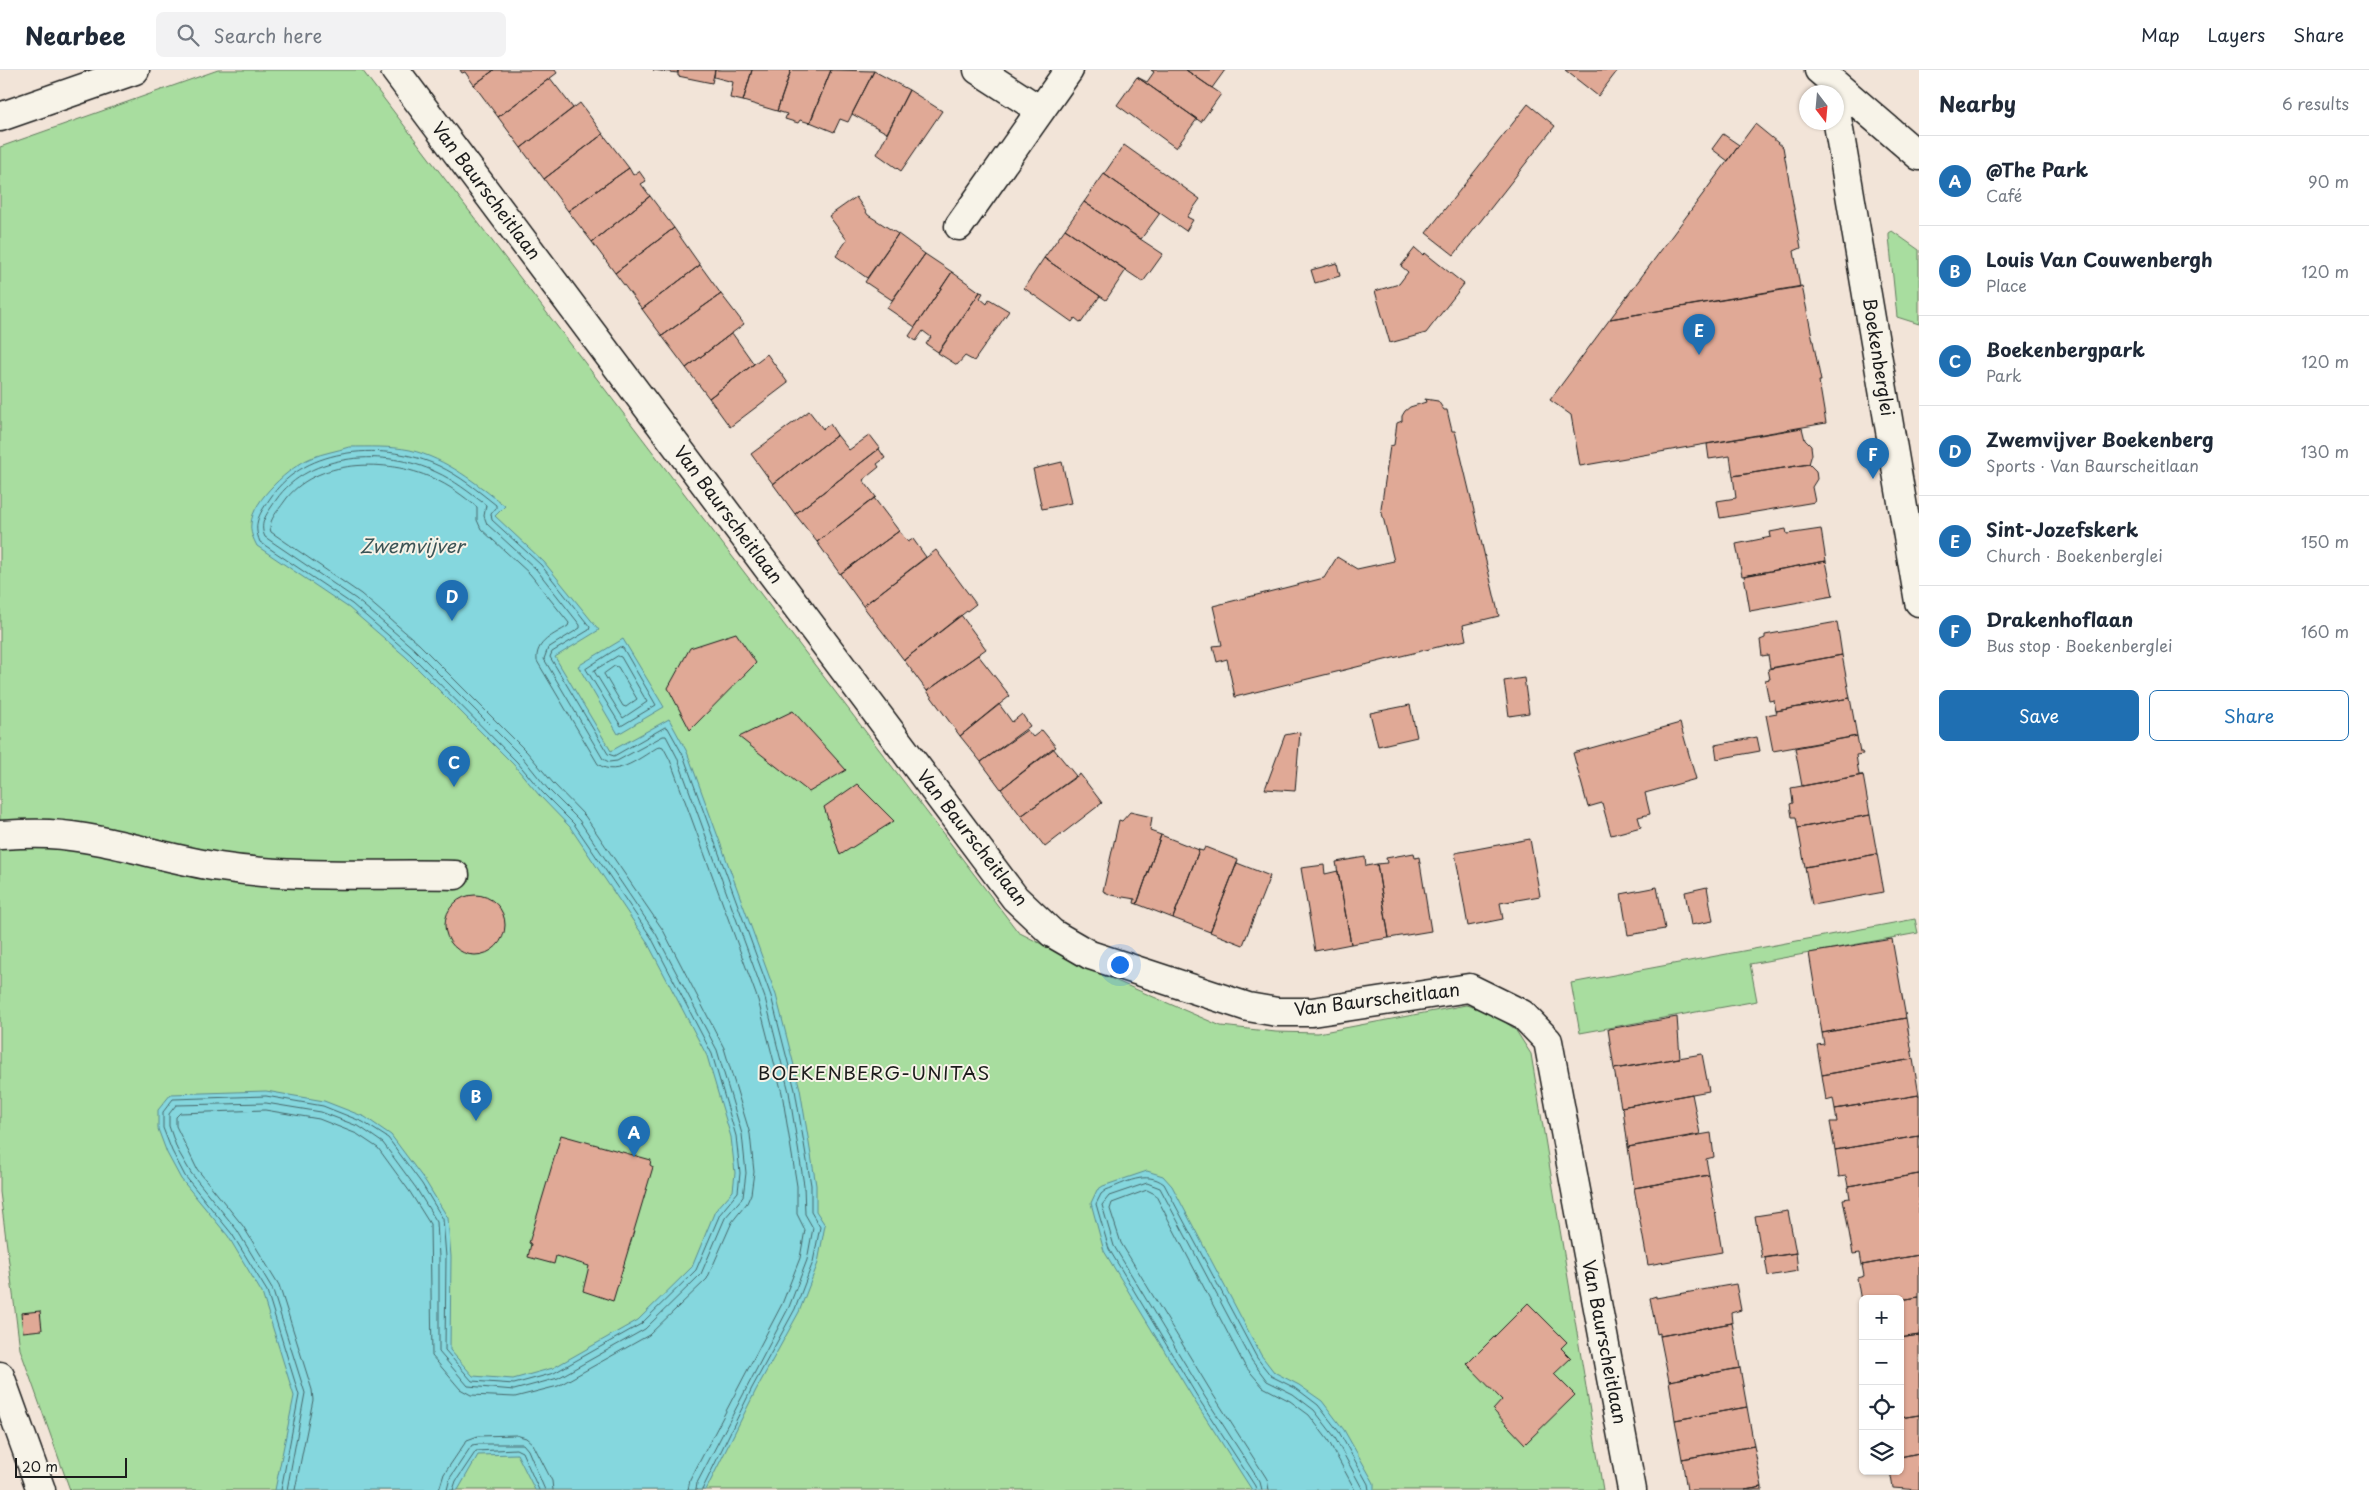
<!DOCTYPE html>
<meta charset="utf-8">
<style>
body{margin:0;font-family:"Playpen Sans",sans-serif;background:#f2f2f3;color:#1f2937}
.controls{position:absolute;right:15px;bottom:15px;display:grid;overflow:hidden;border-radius:8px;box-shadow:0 1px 4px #0004}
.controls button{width:45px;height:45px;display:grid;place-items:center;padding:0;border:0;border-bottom:1px solid #e0e1e3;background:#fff;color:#1f2937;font:25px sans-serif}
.compass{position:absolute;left:1799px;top:15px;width:45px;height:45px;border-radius:50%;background:#fff;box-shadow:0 1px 4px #0004;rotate:164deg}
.scale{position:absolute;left:15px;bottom:12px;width:112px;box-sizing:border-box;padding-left:5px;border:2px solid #1c1c1c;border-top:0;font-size:14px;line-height:18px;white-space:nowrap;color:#1c1c1c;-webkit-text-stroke:4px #f7f3e8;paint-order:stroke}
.you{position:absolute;left:1119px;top:894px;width:18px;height:18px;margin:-12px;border:4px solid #fff;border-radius:50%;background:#1a73e8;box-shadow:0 0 0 8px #1a73e833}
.badge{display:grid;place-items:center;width:32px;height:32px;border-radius:50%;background:#1f6fb2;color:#fff;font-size:16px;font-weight:700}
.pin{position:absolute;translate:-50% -41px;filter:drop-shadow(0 1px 2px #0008)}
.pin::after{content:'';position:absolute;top:26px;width:18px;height:15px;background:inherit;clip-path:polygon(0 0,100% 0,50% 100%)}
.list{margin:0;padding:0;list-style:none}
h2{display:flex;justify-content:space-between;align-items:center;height:65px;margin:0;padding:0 20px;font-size:21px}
h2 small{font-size:16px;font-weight:400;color:#747a83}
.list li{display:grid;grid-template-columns:32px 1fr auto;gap:15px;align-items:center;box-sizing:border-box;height:90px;padding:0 20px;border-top:1px solid #e0e1e3}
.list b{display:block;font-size:19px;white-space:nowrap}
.list p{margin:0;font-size:16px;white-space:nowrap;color:#747a83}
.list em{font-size:16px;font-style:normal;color:#747a83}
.actions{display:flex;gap:10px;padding:15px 20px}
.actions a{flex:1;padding:11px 0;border:1px solid #1f6fb2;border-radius:8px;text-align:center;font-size:18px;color:#1f6fb2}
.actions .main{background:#1f6fb2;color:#fff}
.icon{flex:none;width:28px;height:28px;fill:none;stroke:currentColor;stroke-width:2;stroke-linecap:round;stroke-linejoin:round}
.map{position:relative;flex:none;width:1919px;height:1420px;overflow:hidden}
header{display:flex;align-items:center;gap:30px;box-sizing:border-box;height:70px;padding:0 25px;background:#fff;border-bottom:1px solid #e0e1e3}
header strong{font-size:24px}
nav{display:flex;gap:28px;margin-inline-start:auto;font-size:18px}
.search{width:350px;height:45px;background:#f2f2f3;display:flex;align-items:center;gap:12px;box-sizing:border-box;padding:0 18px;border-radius:8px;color:#747a83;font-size:19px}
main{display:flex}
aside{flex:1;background:#fff}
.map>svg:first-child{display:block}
</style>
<header>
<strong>Nearbee</strong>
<div class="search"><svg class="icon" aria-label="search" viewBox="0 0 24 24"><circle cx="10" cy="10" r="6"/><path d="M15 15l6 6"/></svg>Search here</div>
<nav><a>Map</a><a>Layers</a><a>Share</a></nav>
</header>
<main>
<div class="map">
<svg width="1919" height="1420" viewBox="0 0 1919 1420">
<rect width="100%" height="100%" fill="#f2e4d8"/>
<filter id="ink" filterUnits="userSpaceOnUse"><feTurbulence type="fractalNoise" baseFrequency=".02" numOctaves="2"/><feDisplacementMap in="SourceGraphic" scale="10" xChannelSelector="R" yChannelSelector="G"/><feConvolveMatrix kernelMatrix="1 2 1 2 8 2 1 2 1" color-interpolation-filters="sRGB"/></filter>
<g filter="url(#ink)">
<path fill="#a8dd9f" stroke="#627c5e" d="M218,0H362L1018,862L1098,903L1221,956L1276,962L1318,963L1466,935L1492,943L1515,959L1531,984L1603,1420H70L20,1279L0,1122V77Z
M1892,161L1919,180V254L1897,247L1889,167V163Z
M1915,849L1918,863L1750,894L1757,931L1580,963L1571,913Z"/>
<path fill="#85d7de" stroke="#5b8c90" d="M349,377C369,377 390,376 410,380C447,389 476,413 505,436L495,446L544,492L599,560L555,587L611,681L669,649L687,682L776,925L800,1019L816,1115V1141L825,1155L818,1193L799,1242L756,1320L706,1420H535L517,1384L478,1385L458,1420H275L294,1326L262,1223L228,1166L181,1109L167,1083L158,1059V1040L171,1024L266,1021L324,1031L365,1047L391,1065L426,1112L448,1148L451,1187L450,1280L473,1306L513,1309L553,1298L638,1250L692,1197L715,1141L733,1121L735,1103L731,1067L707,986L646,870L570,757L539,725L514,695L406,587L349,538L257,476C253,468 250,462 251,454C252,430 291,396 311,388C323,383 337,381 349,377Z
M623,569L664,637L618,664L578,596Z
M1147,1101L1163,1106L1172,1116L1261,1285L1274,1302L1299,1315L1322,1331L1344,1360L1374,1413V1420H1252L1196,1333L1104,1181L1091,1133L1097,1120L1103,1116Z"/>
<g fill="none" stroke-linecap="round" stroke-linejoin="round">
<path stroke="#46676a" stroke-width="1" d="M620,577L623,578L656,635L621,656L586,599Z
M618,586L621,587L647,632L623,648L594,601Z
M615,596L618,597L637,629L626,637L623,636L604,604Z
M281,1420L299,1325L267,1221L232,1164L185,1106L172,1081L163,1058V1042L173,1029L266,1026L323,1036L363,1052L388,1068L422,1114L443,1149L446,1187L445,1280L472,1311L514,1314L554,1303L641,1254L696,1200L720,1144L738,1122L740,1103L736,1066L712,984L651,867L574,754L542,722L517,692L410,584L352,534L260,472C252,453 260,443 271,427C305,376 386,371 439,396C460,406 477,420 496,435V438L491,444L492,450L541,495L590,557L589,560L552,582L550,587L608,684L614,686L665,657L668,658L683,685L771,926L795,1020L811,1115V1142L820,1157L813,1192L795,1239L752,1318L702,1420
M287,1420L305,1323L272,1218L237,1160L191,1103L177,1079L169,1056V1044L176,1035L266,1033L321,1042L360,1057L383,1073L416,1118L437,1152L439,1187V1282L468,1316L514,1320L558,1308L645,1259L701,1204L725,1148L743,1127L746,1103L742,1064L717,980L656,864L579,750L547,718L522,687L414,579L356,529L265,467C258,452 268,443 276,430C309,382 386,378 436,402C454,410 470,423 486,435L484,446L487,454L536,499L580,555V558L548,578L544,589L603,689L609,692L617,691L663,666H666L677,687L765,928L789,1022L804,1115L805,1144L813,1158L807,1190L789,1237L697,1413L696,1420
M295,1420L313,1330L312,1320L279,1215L243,1156L197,1099L176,1056V1047L180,1043L265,1040L319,1049L357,1064L378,1078L410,1122L430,1154L432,1286L460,1319L471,1325L515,1327L558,1316L649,1265L707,1209L732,1152L747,1133L751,1124L754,1102L750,1064L724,978L663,860L585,746L553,713L527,682L419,574L361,524L271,462C267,451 278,441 284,432C314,388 388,388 432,408C449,415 463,426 477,437V450L481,459L530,504L569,553L568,556C554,565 535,571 537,591L598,694C617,709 643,685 660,676L663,677L670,690L758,930L782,1023L797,1116V1144L805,1160L800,1188L782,1234L690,1410L688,1420
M439,1420L444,1404L467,1370L478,1366L516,1365L526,1368L533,1374L552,1411L553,1420
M447,1420L450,1408L472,1375L479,1374H523L528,1380L545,1420
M453,1420L456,1411L476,1381L516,1379L522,1382L539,1420
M1256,1420L1255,1416L1200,1331L1109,1179L1096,1134L1101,1124L1106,1120C1125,1113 1146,1100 1164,1114L1257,1288L1271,1306L1297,1319L1318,1335L1339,1362L1368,1414L1369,1420
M1262,1420L1260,1412L1205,1327L1114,1176L1102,1135L1109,1126L1147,1113L1160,1118L1252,1291L1267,1311L1293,1324L1314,1340L1334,1366L1363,1420
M1269,1420L1267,1409L1212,1323L1121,1173L1110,1139L1112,1133L1147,1120L1155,1124L1245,1296L1263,1317L1290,1331L1309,1345L1328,1370L1355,1420"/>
</g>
<path fill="#e0a996" stroke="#1c1c1c" d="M460,0H494L474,15L465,2L462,3Z
M494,0H555L557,3L498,47L474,15Z
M653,0H678V3Z
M678,0H715L712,13L678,6Z
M715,0H752L743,31L730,28L733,12L714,7Z
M752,0H791L777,41L743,31Z
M791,0H831L810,53L800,50L798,53L785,49L787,44L777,41Z
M831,0L874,1L848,52L840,49L834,62L810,52Z
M1151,0H1186L1221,24L1201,52L1137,7L1147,12L1154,2Z
M1186,0H1225L1212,18Z
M1565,0H1618L1598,26Z
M874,1L909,20L887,63L852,44Z
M1137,7L1197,49L1176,78L1117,35Z
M550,8L573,38L521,78L498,47Z
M909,20L942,41L901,101L877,84Z
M580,33L603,64L544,109L521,78Z
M1528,34L1555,56L1454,185L1426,163Z
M1755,54L1783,77L1801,178L1794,181L1800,217L1610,249Z
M603,64L629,98L568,141L544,109Z
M1723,64L1739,75L1728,91L1712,79Z
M1124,75L1200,129L1187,147L1193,150L1186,161L1104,104Z
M629,98L633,105L639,101L646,111L641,114L650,126L592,172L568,141Z
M1104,104L1160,143L1141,169L1084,132Z
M650,126L674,158L615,203L592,172Z
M856,127L868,145L898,164L867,208L836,186L847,170L829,146Z
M1084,132L1163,184L1143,212L1065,159Z
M674,158L700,195L642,239L615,203Z
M1065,159L1126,200L1106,230L1044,188Z
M898,164L925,184L892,230L865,212Z
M1415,178L1423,185L1425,183L1464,214L1426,263L1390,273L1375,221L1399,214L1408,202L1401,196Z
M925,184L952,202L915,257L887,238Z
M1044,188L1100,226L1081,253L1075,248L1072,252L1024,218Z
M1337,193L1340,206L1315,213L1311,200Z
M700,195L721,224L662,266L642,239Z
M952,202L980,222L938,282L926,274L931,267L923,261L916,271L909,266Z
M1802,216L1821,311H1819L1826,353L1580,396L1571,345L1550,330L1610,249Z
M980,222L983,223L980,228L987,234L989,229L1009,241L974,291L965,286L957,295L938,283Z
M721,224L744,254L686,298L662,266Z
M732,263L754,294L709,328L686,298Z
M767,284L788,313L730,357L709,328Z
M1425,329L1438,331L1444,340H1447L1452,361H1455L1499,546L1463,555L1466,570L1235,627L1227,589L1217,592L1213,576L1222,575L1213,536L1324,508L1337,487L1357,499L1394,491L1381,439L1390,376L1394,375L1397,353L1402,351V346L1405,341L1410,337L1426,332Z
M809,341L823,359L830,354L837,365L773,414L751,384Z
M1802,358L1805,370L1811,376L1812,384L1809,394L1733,406L1730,386L1709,389L1707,374Z
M837,365L849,380L870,365L880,378L795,444L773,414Z
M879,379L885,388L877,394L879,397L863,410L876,427L817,472L795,444Z
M1062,392L1071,433L1042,439L1033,399Z
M1809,394L1816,401L1817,409L1812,417L1815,432L1720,448L1717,431L1736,428L1733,406Z
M874,428L899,461L840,504L817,472Z
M1786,459L1787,464L1821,459L1826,491L1742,506L1736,474L1771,467L1770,462Z
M899,461L908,472L913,469L926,487L863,536L840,504Z
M936,480L976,534L904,590L863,536Z
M1826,491L1833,526L1750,541L1744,506Z
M961,545L986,579L927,621L904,590Z
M1837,552L1842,585L1770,598L1768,585L1762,586L1760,570L1765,568V565Z
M736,563L756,593L690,660L668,618L690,578Z
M978,585L1010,626L960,666L927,621Z
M1842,585L1850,628L1776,641L1774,630L1769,631L1765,610L1770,609L1768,599Z
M1524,608L1529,643L1509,646L1504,611Z
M1850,628L1857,666L1773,681L1766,645L1777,643L1776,641Z
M999,634L1012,652L1022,644L1030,656L981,692L960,666Z
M1410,635L1417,667L1378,676L1370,643Z
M793,641L846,700L809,722L739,667Z
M1680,653L1696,709L1645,723L1650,744L1638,747L1641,757L1611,765L1602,733L1588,737L1573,683Z
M1027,660L1033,667L1042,660L1056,677L1001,719L981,692Z
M1300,662L1295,721L1265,719L1285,665Z
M1857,666L1860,682H1862L1863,684L1856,685L1859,705H1863L1802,716L1795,678Z
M1757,667L1760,681L1717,689L1715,675Z
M1053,678L1076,706L1021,746L1001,719Z
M1080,704L1102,733L1045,777L1021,746Z
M1863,705L1870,745L1798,758L1796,747H1792L1790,734L1793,733L1791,718Z
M857,714L894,751L840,785L824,737Z
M1130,742L1152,747L1150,761L1161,765L1137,834L1134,833L1135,829L1111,825L1103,821L1119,750L1122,751Z
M1870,745L1877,784L1805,797L1798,758Z
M1161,765L1199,780L1173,848L1137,834Z
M1530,769L1540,826L1500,833L1503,849L1468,856L1455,783Z
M1205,777L1238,790L1210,862L1173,848L1199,780L1203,781Z
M1414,783L1415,788L1419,787L1431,861L1389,868L1377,794L1387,793L1386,788Z
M1877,784L1884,822L1812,835L1805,797Z
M1365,787L1366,796L1377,794L1389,868L1351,874L1336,792Z
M1237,793L1270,806L1243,875L1210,862Z
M1324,795L1325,804L1338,801L1351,874L1315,881L1301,798Z
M1657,817L1665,859L1628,865L1621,824Z
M1707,817L1713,851L1691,855L1685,822Z
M445 855a30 30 0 1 1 60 0a30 30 0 1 1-60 0Z
M1892,869L1906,948L1822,963L1809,883Z
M1677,947L1680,988L1614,999L1608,959Z
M1906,948L1913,989L1822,1005L1817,975L1824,974L1822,963Z
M1702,984L1709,1021L1621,1037L1614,999Z
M1913,989L1919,1025L1835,1039L1833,1028L1826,1030L1822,1005Z
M1692,1024L1700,1064L1628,1077L1623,1039L1621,1037Z
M1919,1025V1066L1835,1080L1830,1052H1837L1835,1039Z
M1711,1063L1714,1087L1706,1089L1709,1105L1634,1118L1628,1077Z
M561,1065L651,1090L650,1095L653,1097L613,1231L583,1221L589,1196L556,1186L554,1194L528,1187L531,1174L529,1173Z
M1919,1066V1104L1848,1116L1846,1106L1839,1107L1835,1080Z
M1919,1104V1185L1862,1195L1860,1183L1853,1184L1843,1129L1850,1128L1848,1116Z
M1709,1105L1722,1182L1648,1195L1634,1118Z
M1788,1141L1796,1183L1762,1188L1755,1146Z
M1796,1183L1798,1201L1768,1206L1765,1188Z
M1919,1185V1227L1900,1230L1863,1229L1862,1237L1857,1208L1864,1206L1862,1195Z
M1736,1214L1741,1240L1731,1243L1732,1253L1660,1266V1263L1657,1264L1650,1228L1656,1226V1228Z
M1919,1227V1265L1900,1268V1230Z
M1528,1233L1567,1272L1561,1278L1571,1288L1554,1304L1575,1325L1525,1374L1493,1340L1502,1330L1467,1294Z
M40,1241L42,1260L23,1262L21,1243Z
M1732,1253L1740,1298L1669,1311L1660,1266Z
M1919,1265V1345L1900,1348V1268Z
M1740,1298L1747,1337L1675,1350L1669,1311Z
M1747,1337L1754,1376L1682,1389L1675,1350Z
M1919,1345V1383L1900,1387V1348Z
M1754,1376L1762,1417L1745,1420H1687L1682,1389Z
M1919,1383V1420L1893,1418L1890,1401H1900V1387Z
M1762,1417V1420H1745Z"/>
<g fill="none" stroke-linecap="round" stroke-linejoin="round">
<g stroke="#1c1c1c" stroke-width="31">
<path id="minor" d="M395,0L1015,828L1052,863L1090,885L1248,937L1277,942H1312L1469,918L1522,944L1548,971L1632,1420
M978,0L1040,40
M1819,0L1919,86
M1836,42L1919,532
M0,47L135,0
M959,156L1069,0
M0,765C16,764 33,763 49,764C107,767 163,789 220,797C298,809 377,803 455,805
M0,1306L41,1420"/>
</g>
<use href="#minor" stroke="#f7f3e8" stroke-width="28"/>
</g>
</g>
<g text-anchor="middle" stroke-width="4" stroke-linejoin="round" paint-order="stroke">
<g font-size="18" fill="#1c1c1c" stroke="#f7f3e8">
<text transform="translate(486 121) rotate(53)" y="6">Van Baurscheitlaan</text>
<text transform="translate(1878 287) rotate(81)" y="6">Boekenberglei</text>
<text transform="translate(728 445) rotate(53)" y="6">Van Baurscheitlaan</text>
<text transform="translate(972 768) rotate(52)" y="6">Van Baurscheitlaan</text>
<text transform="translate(1377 930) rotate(-7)" y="6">Van Baurscheitlaan</text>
<text transform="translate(1604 1272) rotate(79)" y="6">Van Baurscheitlaan</text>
</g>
<g font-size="19" font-style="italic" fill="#3c5456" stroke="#f7f3e8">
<text x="412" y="483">Zwemvijver</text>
</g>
<g font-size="19" letter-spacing="1" fill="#1c1c1c" stroke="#f7f3e8">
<text x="874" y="1010">BOEKENBERG-UNITAS</text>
</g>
</g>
</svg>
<div class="controls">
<button>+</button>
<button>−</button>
<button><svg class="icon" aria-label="locate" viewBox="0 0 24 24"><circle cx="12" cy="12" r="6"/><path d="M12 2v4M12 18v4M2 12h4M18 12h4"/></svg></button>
<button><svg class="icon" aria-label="layers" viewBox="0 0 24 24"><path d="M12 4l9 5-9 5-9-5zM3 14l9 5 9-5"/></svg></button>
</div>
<svg class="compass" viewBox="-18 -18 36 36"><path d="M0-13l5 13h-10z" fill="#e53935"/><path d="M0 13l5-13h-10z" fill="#747a83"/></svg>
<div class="scale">20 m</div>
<div class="you"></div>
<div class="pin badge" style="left:634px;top:1087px">A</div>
<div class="pin badge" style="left:476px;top:1051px">B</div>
<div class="pin badge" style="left:454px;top:717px">C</div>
<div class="pin badge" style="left:452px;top:551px">D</div>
<div class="pin badge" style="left:1699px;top:285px">E</div>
<div class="pin badge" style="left:1873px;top:409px">F</div>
</div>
<aside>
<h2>Nearby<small>6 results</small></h2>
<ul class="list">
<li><span class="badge">A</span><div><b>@The Park</b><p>Café</p></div><em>90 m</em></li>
<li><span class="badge">B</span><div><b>Louis Van Couwenbergh</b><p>Place</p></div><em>120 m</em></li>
<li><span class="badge">C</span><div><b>Boekenbergpark</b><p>Park</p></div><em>120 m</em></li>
<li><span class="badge">D</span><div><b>Zwemvijver Boekenberg</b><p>Sports · Van Baurscheitlaan</p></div><em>130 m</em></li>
<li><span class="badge">E</span><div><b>Sint-Jozefskerk</b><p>Church · Boekenberglei</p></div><em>150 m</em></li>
<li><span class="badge">F</span><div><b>Drakenhoflaan</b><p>Bus stop · Boekenberglei</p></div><em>160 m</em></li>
</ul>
<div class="actions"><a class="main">Save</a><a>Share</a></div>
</aside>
</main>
